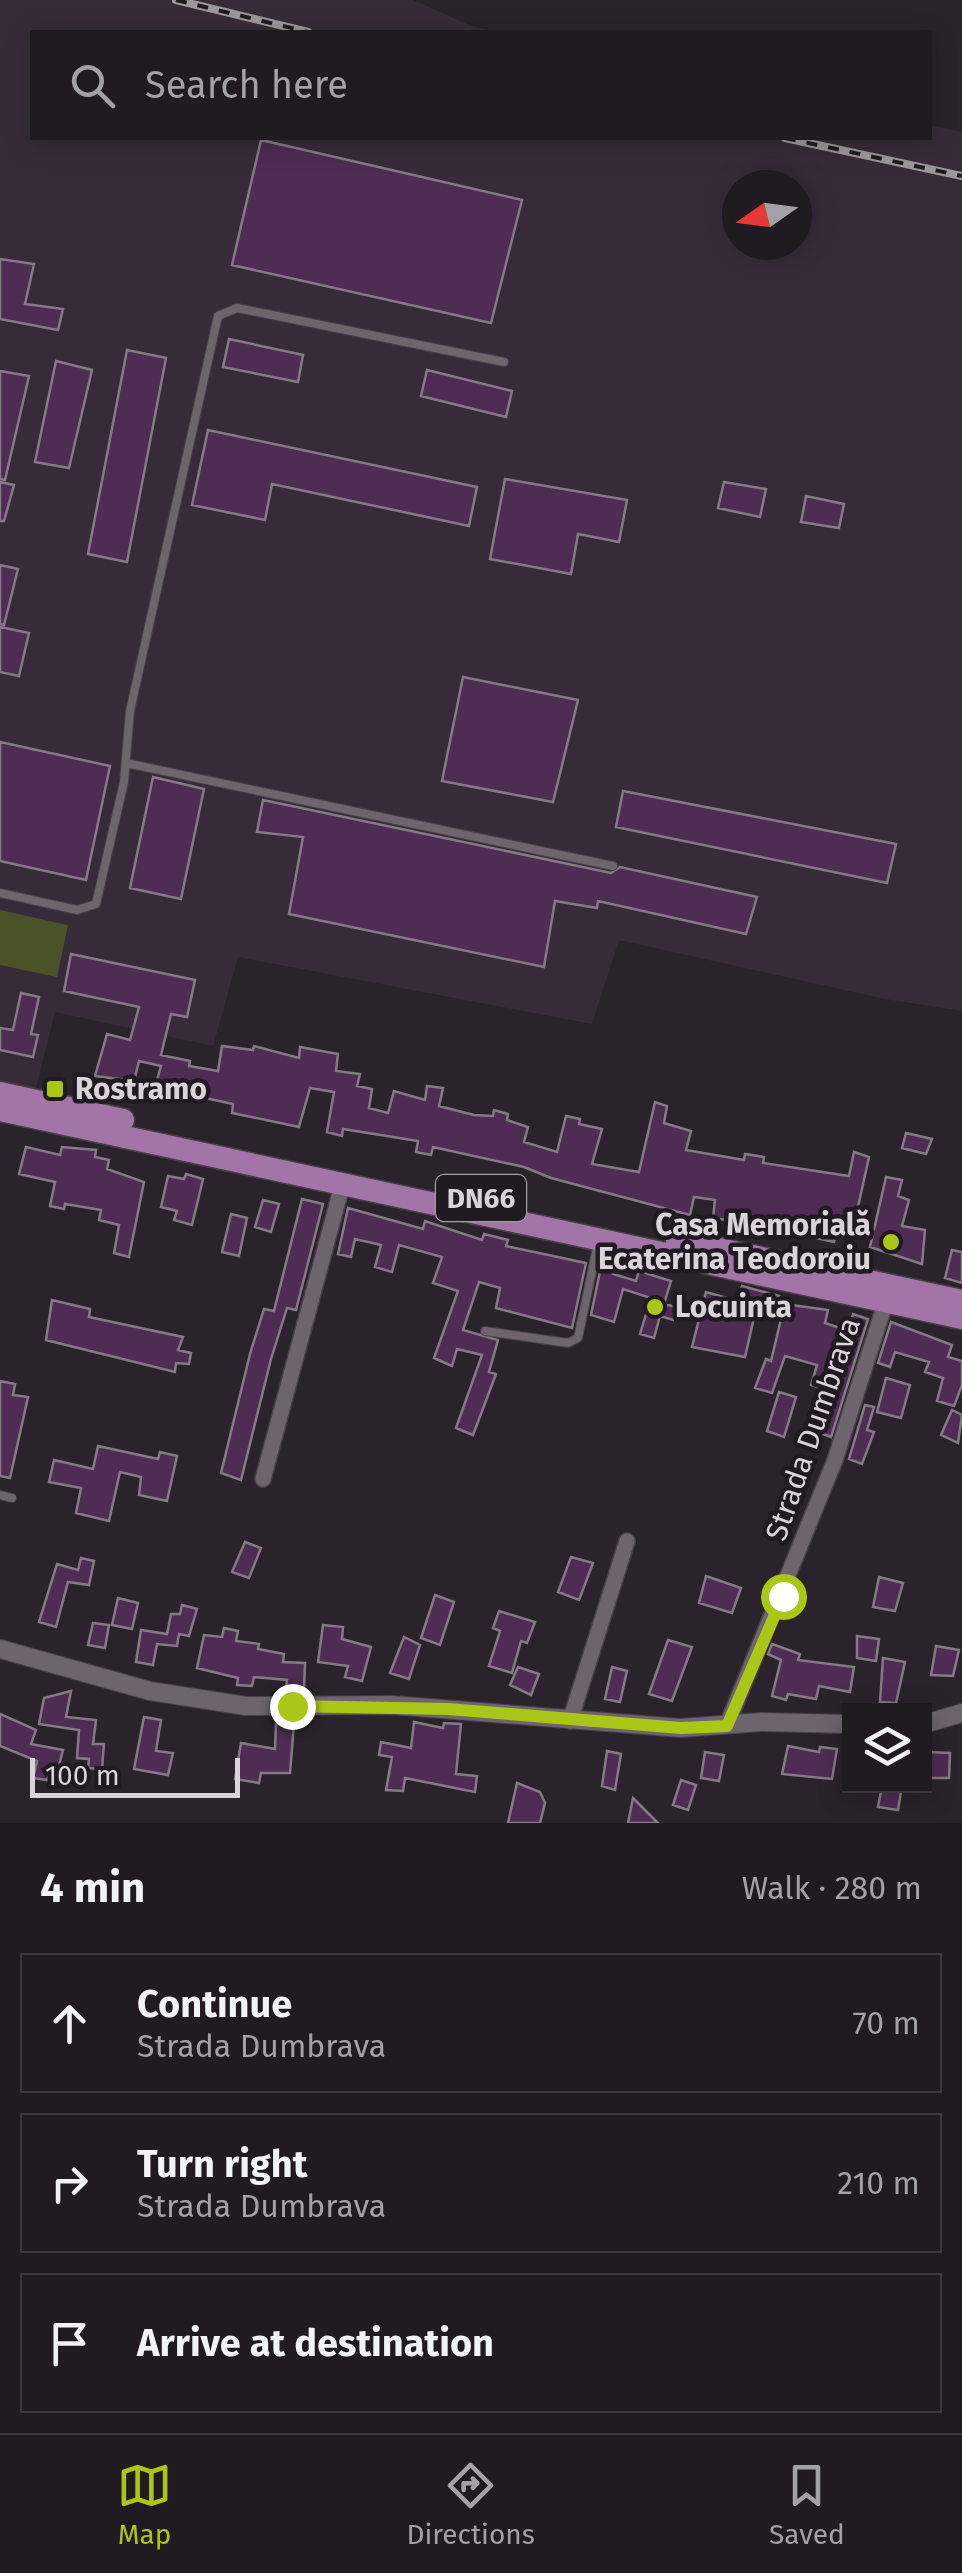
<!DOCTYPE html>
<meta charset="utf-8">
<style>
body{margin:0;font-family:"Fira Sans",sans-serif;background:#28232a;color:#f1f3f6}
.controls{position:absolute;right:30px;bottom:30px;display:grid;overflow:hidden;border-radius:0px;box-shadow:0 5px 25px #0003}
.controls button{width:90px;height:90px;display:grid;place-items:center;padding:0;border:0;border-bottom:2px solid #3d383f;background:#201a21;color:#f1f3f6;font:50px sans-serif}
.compass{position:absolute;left:722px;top:170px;width:90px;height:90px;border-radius:50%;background:#201a21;box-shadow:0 5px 25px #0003;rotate:256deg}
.scale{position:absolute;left:30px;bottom:25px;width:210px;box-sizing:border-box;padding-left:10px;border:5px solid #dad4da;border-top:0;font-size:28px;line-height:35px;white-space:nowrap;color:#dad4da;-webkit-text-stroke:8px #211a22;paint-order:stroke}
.stop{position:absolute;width:30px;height:30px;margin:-22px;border:8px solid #aac717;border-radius:50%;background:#fff}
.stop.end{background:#aac717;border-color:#fff;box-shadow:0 2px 10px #0008}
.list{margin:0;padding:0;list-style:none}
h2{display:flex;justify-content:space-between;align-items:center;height:130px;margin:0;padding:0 40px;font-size:42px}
h2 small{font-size:32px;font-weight:400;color:#a2a1a5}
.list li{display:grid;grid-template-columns:65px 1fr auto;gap:30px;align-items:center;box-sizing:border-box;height:140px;margin:0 20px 20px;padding:0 20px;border:2px solid #3d383f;border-radius:0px}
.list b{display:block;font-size:38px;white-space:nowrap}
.list p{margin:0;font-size:32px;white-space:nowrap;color:#a2a1a5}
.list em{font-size:32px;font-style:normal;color:#a2a1a5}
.icon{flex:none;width:55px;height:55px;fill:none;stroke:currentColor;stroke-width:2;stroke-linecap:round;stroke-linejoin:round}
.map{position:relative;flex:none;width:962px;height:1823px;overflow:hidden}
.search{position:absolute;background:#201a21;box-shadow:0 5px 25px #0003;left:30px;right:30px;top:30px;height:110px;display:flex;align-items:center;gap:25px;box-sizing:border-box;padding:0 35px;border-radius:0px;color:#a2a1a5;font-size:38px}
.sheet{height:610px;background:#201a21}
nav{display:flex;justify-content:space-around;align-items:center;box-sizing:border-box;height:140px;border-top:2px solid #3d383f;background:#201a21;font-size:28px;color:#a2a1a5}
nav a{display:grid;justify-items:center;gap:5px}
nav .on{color:#aac717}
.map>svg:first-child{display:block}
</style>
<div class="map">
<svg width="962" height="1823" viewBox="0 0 962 1823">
<rect width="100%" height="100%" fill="#2b232c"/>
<path fill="#372b39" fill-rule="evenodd" d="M0,0H413L474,27L500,32H32V138H930V125L962,132V1011L885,999L619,940L592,1024L238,957L213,1046L55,1012L35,1091L0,1084ZM737,185H797V245H737Z"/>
<path fill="#495327" d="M0,910L68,925L57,977L0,965Z"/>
<path fill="#4e2c53" stroke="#847a85" stroke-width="2.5" d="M261,140L522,200L491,323L232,265Z
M0,259L34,264L25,304L63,309L58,330L0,319Z
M229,339L303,355L298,382L223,367Z
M127,350L166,358L127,562L88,554Z
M56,361L92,370L69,468L35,462Z
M427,370L512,391L506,417L421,396Z
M0,371L29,376L5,480L0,479Z
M208,430L477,487L469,526L272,484L265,520L192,505Z
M505,479L627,500L619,542L578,534L571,574L490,559Z
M0,482L14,485L4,521H0Z
M724,482L766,489L760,517L718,508Z
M806,496L844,504L839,528L801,522Z
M0,565L18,569L4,625L0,624Z
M0,627L29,633L19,676L0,672Z
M463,677L578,700L553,802L442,781Z
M0,742L110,766L86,880L0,861Z
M153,777L204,789L181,899L130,888Z
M623,791L896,844L887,883L616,827Z
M263,800L611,873L620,867L757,897L746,934L598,901L597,908L555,901L544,967L289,914L303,837L257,832Z
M71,954L195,980L187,1017L171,1014L161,1055L190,1061L189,1066L218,1071L222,1046L253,1050L254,1046L299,1058L300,1047L338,1054L336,1071L360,1074L357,1086L372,1089L369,1108L388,1113L394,1091L425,1100L427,1086L443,1088L439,1106L474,1115L493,1116L494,1110L508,1114L507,1120L528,1127L524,1142L557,1152L566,1116L580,1119L579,1124L602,1129L592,1164L639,1172L655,1102L667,1106L664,1123L691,1131L686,1150L744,1160L745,1154L764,1157L763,1163L849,1176L854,1152L869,1157L854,1225L838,1221L834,1242L812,1237L814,1228L783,1222L780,1232L738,1226L739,1222L713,1218L715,1200L694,1197L690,1215L551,1178L524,1167L433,1147L431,1155L416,1152L418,1141L343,1129L342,1136L327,1132L334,1092L310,1088L299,1127L232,1113L233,1104L155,1087L161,1066L139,1061L134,1081L95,1076L107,1034L130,1040L139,1007L64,991Z
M21,993L39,997L31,1034L38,1035L33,1057L0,1050V1028L13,1030Z
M906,1133L932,1139L926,1154L902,1148Z
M26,1147L60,1155L62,1147L96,1150L95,1157L109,1160L107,1169L144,1182L129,1257L114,1253L119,1225L99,1220L101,1210L65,1204L64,1209L50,1206L55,1182L19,1174Z
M186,1174L203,1179L192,1225L174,1220L177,1211L161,1207L168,1176L184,1179Z
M886,1177L902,1180L898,1196L909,1200L902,1226L925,1230L922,1264L870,1247Z
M302,1199L323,1204L296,1310L287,1308L271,1359L241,1480L221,1473L250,1354L264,1309L274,1311Z
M263,1200L279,1204L271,1232L255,1227Z
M348,1208L423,1229L425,1221L482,1240L484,1234L508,1240L506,1246L586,1263L572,1328L496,1308L500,1288L479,1282L463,1330L498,1340L489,1372L496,1374L473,1435L456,1428L482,1355L457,1349L452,1366L434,1358L458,1291L433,1283L442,1257L399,1245L392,1272L375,1267L381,1245L355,1239L351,1257L338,1254Z
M231,1214L247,1218L239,1256L222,1252Z
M952,1250L962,1252V1283L945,1278Z
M603,1257L616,1260L613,1274L636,1281L639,1271L671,1281L664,1304L676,1307L673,1320L660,1316L654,1338L640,1334L651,1298L623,1289L614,1322L591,1315Z
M742,1286L779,1296L777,1303L828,1310L825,1323L848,1331L853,1314L868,1319L831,1437L812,1430L832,1392L811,1385L817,1365L785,1356L772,1393L755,1388L766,1359L771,1361L782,1315L756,1309L745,1357L692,1347L706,1292L738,1301Z
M52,1300L90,1309L89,1317L183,1337L178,1350L191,1353L189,1364L176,1363L175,1372L46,1340Z
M891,1322L952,1345L948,1357L962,1361V1385L954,1406L937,1401L943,1378L925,1372L929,1362L895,1352L890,1367L878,1363Z
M886,1378L910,1385L901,1418L877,1412Z
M0,1381L15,1384L13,1395L28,1397L10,1478L0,1476Z
M779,1392L796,1397L784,1437L767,1431Z
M865,1405L874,1407L867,1430L874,1432L862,1464L849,1459Z
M952,1410L962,1415L958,1443L941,1435Z
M98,1446L158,1459L160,1452L177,1456L167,1501L139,1495L141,1477L120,1472L109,1521L76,1513L81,1488L49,1482L54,1460L93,1469Z
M245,1542L261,1548L249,1578L232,1572Z
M571,1557L593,1563L579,1600L558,1592Z
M81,1558L94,1561L89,1585L68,1582L56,1627L39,1622L57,1564L78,1570Z
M706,1576L741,1588L732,1613L699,1603Z
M879,1577L903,1583L895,1611L873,1607Z
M435,1595L454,1602L440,1645L421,1638Z
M118,1598L138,1603L132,1629L112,1625Z
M182,1605L197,1609L189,1636L179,1634L177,1646L157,1644L153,1665L136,1662L141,1630L167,1634L171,1614H180Z
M499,1611L535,1622L527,1643L521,1641L512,1673L489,1666L500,1631L493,1628Z
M93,1623L109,1625L105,1648L88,1645Z
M323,1625L343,1627L342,1639L371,1647L362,1681L345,1677L348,1666L318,1662Z
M224,1628L238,1631L236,1641L259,1644L258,1649L284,1654L283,1662L305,1663L304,1689H286L287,1680L254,1677L252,1686L237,1685L238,1678L197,1668L204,1635L222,1637Z
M857,1636L879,1639L876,1661L857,1658Z
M404,1637L420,1645L409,1679L390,1673Z
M668,1640L692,1647L672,1701L649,1694Z
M772,1644L800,1654L798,1660L854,1667L850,1692L819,1686L816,1699L788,1694L786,1700L772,1696L781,1660L768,1654Z
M936,1646L959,1650L953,1676L931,1675Z
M883,1658L905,1662L896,1703L880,1702Z
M518,1667L539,1674L531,1695L510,1685Z
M612,1667L627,1671L620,1702L605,1699Z
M71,1691L66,1717L96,1720L93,1744H104L102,1769L88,1768L89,1759L77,1758L79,1730L39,1724L44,1698Z
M0,1714L36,1730L31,1744L63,1750L57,1773L50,1770L47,1780L33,1778L37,1761L0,1746Z
M144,1717L161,1720L156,1751L173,1753L168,1775L134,1769Z
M414,1722L443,1728L444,1723L461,1724L456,1774L477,1776L475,1792L405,1778L403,1791L386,1790L392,1757L379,1755L381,1742L411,1748Z
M276,1724H294L290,1773H261L259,1783L235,1779L241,1743L275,1749Z
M788,1746L819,1752L820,1747L837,1749L832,1779L782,1774Z
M607,1751L621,1754L615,1790L602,1786Z
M705,1752L724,1755L719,1781L701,1778Z
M928,1752L950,1753L949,1778H928Z
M681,1780L696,1785L688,1810L673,1805Z
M517,1783L540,1792L545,1803L540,1823H508Z
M882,1786H902L898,1810L878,1807Z
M633,1798L658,1823H628Z"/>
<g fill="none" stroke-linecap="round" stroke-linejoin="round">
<g stroke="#474047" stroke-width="10">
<path id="service" d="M126,763L613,866
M0,893L77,910L96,904L124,782L130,711L218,316L237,308L504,362
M485,1331L568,1343L578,1338L598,1243
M0,1495L12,1498"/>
</g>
<g stroke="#474047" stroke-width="18">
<path id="minor" d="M263,1479L343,1182
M570,1721L627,1541
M727,1725L835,1460L886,1301"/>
</g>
<g stroke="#474047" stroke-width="20">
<path id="tertiary" d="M0,1649L150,1691L246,1706L392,1705L681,1728L761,1722L850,1724
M924,1724L962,1713"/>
</g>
<g stroke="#474047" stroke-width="25">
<path id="primary" d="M0,1093L123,1120
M0,1110L962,1318
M677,1240L962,1301"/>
</g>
<use href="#service" stroke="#6d646e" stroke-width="8"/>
<use href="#minor" stroke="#6d646e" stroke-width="15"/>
<use href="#tertiary" stroke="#6d646e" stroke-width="18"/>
<use href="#primary" stroke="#a274a8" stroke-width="22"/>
<g stroke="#9d969d" stroke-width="8">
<path id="rail" d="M176,0L308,32
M785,138L962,176"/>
</g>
<use href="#rail" stroke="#211a22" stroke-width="4" stroke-dasharray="11" stroke-linecap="butt"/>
</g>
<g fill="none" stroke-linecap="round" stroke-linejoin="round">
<path stroke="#aac717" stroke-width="12" d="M292,1706L448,1709L681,1728L727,1726L783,1596"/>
</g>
<g fill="#aac717" stroke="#211a22" stroke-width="4">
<rect x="45" y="1079" width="20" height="20" rx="5"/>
<circle cx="891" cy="1242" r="10"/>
<circle cx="655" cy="1307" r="10"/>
</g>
<g text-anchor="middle" stroke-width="9" stroke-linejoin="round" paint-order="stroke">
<rect fill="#211a22" stroke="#a29ca3" stroke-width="2.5" x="436" y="1175" width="90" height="46" rx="8"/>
<g font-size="28" font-weight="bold" fill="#dad4da">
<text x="481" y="1208">DN66</text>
</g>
<g font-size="30" font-weight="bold" fill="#dad4da" stroke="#211a22" text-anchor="start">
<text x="75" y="1099">Rostramo</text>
<text x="871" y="1235" text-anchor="end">Casa Memorială<tspan x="871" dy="34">Ecaterina Teodoroiu</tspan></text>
<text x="675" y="1317">Locuinta</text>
</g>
<g font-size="30" fill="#dad4da" stroke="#211a22">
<text transform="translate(813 1429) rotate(-71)" y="10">Strada Dumbrava</text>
</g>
</g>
</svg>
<div class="controls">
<button><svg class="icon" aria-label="layers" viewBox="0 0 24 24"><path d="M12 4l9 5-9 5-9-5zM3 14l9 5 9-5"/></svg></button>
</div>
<svg class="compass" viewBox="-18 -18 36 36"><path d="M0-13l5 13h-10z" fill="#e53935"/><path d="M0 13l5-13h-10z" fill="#a2a1a5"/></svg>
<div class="scale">100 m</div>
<div class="stop" style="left:783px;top:1596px"></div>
<div class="stop end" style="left:292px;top:1706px"></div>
<div class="search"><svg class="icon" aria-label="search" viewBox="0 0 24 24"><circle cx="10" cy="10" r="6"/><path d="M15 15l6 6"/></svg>Search here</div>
</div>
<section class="sheet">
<h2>4 min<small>Walk · 280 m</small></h2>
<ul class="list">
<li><svg class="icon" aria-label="ahead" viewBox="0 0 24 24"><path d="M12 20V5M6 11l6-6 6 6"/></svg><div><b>Continue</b><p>Strada Dumbrava</p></div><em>70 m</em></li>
<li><svg class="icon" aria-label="right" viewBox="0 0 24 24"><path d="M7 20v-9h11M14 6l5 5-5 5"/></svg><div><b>Turn right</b><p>Strada Dumbrava</p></div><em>210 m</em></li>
<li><svg class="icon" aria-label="arrive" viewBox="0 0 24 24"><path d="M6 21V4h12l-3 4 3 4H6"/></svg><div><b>Arrive at destination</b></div></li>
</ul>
</section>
<nav>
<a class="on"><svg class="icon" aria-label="map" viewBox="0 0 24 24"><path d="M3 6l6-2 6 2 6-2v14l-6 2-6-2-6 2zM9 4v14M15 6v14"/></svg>Map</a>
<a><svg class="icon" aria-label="directions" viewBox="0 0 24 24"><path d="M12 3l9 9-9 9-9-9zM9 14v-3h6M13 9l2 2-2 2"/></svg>Directions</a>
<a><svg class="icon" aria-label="saved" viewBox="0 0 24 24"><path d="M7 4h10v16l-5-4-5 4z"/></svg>Saved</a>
</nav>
